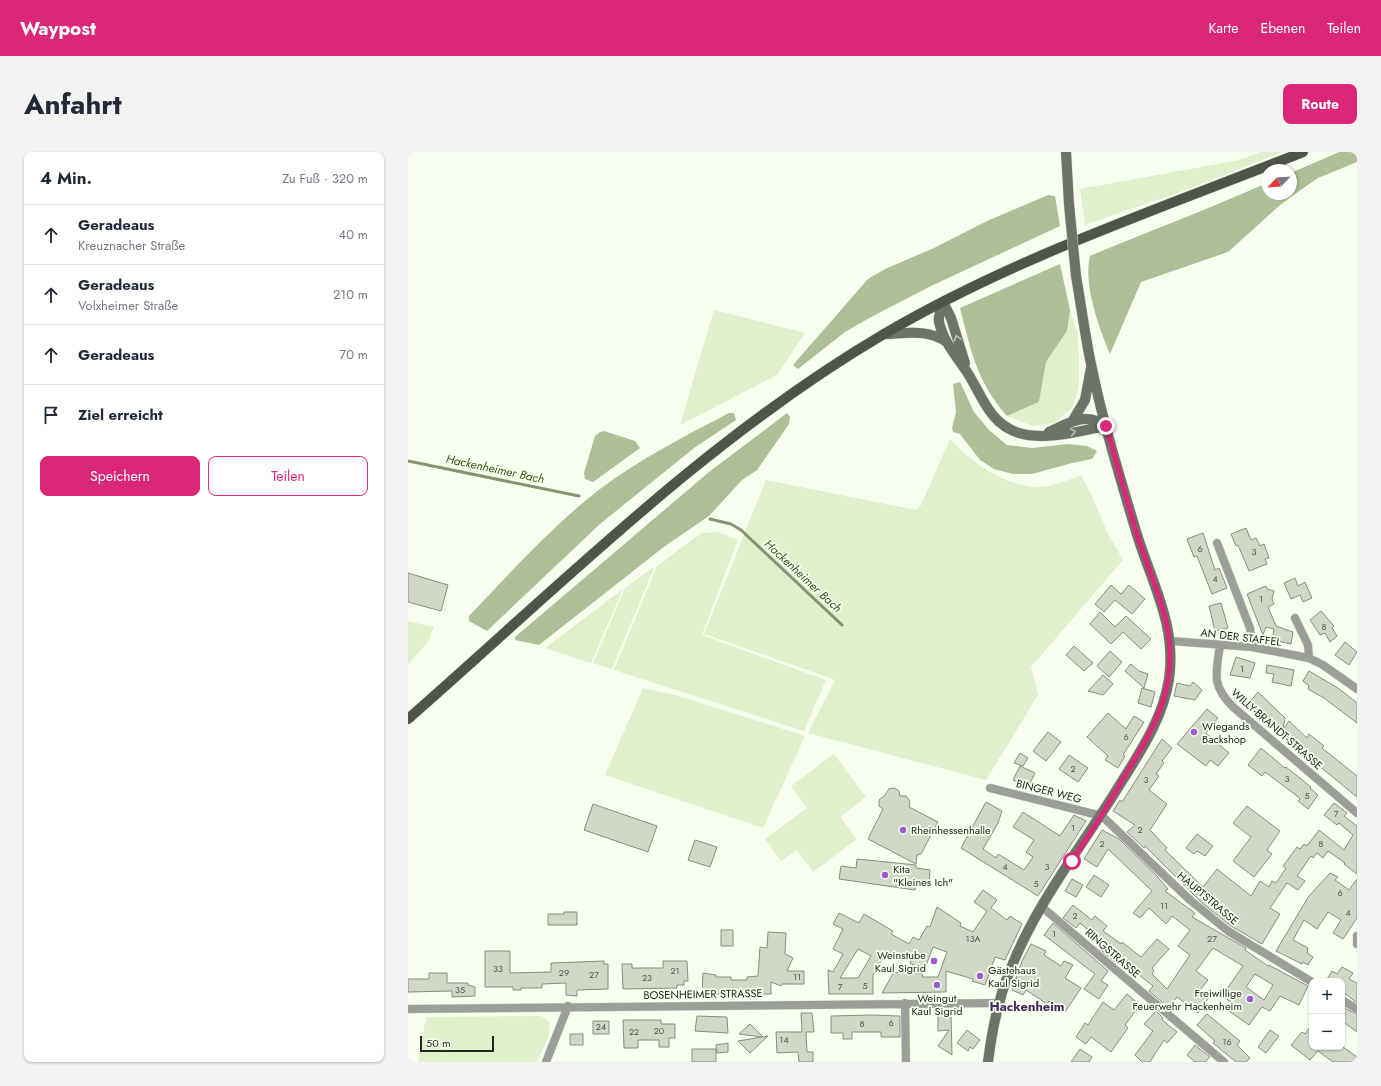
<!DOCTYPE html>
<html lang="de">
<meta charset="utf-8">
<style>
body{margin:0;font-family:Jost,sans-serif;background:#f2f2f3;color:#1f2937}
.controls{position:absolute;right:12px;bottom:12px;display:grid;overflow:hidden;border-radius:8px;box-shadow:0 1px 3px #0004}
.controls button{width:36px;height:36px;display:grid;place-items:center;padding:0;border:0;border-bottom:1px solid #e0e1e3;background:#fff;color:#1f2937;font:20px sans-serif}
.compass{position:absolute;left:853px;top:12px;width:36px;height:36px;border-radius:50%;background:#fff;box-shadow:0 1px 3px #0004;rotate:245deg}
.scale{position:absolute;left:12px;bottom:10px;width:74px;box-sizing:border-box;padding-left:4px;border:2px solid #252721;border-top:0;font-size:11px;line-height:14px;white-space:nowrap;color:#252721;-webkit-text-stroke:3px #f7ffef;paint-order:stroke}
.stop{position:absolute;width:12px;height:12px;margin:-9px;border:3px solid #db2777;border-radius:50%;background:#fff}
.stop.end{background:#db2777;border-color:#fff;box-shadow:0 1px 4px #0008}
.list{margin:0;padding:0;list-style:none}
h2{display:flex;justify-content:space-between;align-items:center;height:52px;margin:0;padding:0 16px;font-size:17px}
h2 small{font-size:13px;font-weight:400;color:#747a83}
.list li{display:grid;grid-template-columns:26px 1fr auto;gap:12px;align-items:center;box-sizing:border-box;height:60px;padding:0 16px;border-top:1px solid #e0e1e3}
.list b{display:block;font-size:15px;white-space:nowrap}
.list p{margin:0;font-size:13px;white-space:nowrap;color:#747a83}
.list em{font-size:13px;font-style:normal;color:#747a83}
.actions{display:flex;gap:8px;padding:12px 16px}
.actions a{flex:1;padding:9px 0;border:1px solid #db2777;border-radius:8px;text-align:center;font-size:14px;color:#db2777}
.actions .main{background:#db2777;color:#fff}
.icon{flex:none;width:22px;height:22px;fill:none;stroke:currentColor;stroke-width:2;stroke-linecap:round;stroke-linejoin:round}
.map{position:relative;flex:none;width:949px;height:910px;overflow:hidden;border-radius:8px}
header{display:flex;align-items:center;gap:24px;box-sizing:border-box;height:56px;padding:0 20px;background:#db2777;color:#fff}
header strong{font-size:19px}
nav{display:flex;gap:22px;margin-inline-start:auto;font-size:14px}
.intro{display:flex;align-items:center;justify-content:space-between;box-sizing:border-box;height:96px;padding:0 24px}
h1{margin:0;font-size:28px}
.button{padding:10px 18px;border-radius:8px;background:#db2777;color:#fff;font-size:14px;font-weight:700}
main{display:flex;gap:24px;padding:0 24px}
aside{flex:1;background:#fff;border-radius:8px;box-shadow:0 1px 3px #0004}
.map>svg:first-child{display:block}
</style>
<header>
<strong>Waypost</strong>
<nav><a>Karte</a><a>Ebenen</a><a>Teilen</a></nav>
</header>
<div class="intro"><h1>Anfahrt</h1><a class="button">Route</a></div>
<main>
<aside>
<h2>4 Min.<small>Zu Fuß · 320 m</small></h2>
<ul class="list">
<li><svg class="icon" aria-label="ahead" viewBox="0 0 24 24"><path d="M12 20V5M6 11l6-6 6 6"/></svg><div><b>Geradeaus</b><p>Kreuznacher Straße</p></div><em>40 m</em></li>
<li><svg class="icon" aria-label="ahead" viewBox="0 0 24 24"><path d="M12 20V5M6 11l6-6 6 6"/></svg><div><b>Geradeaus</b><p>Volxheimer Straße</p></div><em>210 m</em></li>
<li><svg class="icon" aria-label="ahead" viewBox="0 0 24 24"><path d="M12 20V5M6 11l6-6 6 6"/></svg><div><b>Geradeaus</b></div><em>70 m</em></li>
<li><svg class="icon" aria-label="arrive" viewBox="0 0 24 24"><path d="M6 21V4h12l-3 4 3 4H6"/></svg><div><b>Ziel erreicht</b></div></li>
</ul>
<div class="actions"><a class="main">Speichern</a><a>Teilen</a></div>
</aside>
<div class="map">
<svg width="949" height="910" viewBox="0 0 949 910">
<rect width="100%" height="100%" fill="#f7ffef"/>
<path fill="#dff0cb" d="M853,0H874L775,39L677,73L672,37L832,8Z
M306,158L397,181L369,223L272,273Z
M662,158L670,181L671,209V235L664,256L646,271L625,274L599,264L631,250L638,210L659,179Z
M542,287C564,310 590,330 623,335C639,337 658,329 673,323L686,348L699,380L715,408L623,515L630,543L578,628L400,581L427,528L296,482L358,328L508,358L513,353Z
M310,380L330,388L294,483L418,528L396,579L206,518L249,414L293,381Z
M247,414L204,517L185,511L217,436Z
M215,437L183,511L137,496Z
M0,469L26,475L20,490L0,513Z
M235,536L271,544L397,584L355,676L197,623Z
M426,602L458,645L432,665L449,687L405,720L389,698L373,709L357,687L399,656L383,634Z
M132,864C153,869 134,897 129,910H10L18,865Z"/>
<path fill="#acbf96" d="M931,0H949V10L910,26L894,37L872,53L820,100L733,130L702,202C691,176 675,132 682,104C741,79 801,57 859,31V42H883V21Z
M640,43L647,44L652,74L523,134L465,164L437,180L390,217L385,213L460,127L477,117L526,96L579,69Z
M652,112L662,158L659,179L638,210L631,250L599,264C569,230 563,199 552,156Z
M552,230L566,260L581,278L599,293L624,296L659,292L679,294L689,299L684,307L664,311L624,322H605L586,317L572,308L552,282L545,280L544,276L548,260L545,232Z
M321,261H326L328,268L286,296L192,372L79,479L61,469V464C103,420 144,374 192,337C232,307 277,284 321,261Z
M379,261L382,265L381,272L349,318L334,328L301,364L257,394L131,493L107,488V485L301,320Z
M196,279L227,289L232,296L185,330L177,327L176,321L187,284L192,280Z"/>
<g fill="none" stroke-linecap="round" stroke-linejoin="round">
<path stroke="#859374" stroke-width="3" d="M0,309L171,344
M302,367L323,372L333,378L434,473"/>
</g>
<path fill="#d0d8c8" stroke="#878e80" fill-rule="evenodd" d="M838,376L843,388L848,386L852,394L856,392L861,406L857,407L859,412L841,419L830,393L828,394L823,382Z
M795,381L807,418L811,416L819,436L804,442L789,404L786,405L779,387Z
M0,421L40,433L33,459L0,450Z
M887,426L890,434L897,430L904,446L895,450L892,443L883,447L876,431Z
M703,433L713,442L721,433L737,447L724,462L707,448L696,460L687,452Z
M858,434L859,437L866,439L864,447L866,452L860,455L868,474L885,480L883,492L864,488L866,477L858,475L855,483L839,442Z
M813,451L820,476L807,479L801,454Z
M913,459L926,474L924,476L929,484L922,490L917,481L912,483L902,468Z
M692,460L707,475L718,464L743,487L733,497L715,480L703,492L682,472Z
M937,490L949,500L941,513L927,503Z
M666,494L685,511L676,519L658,503Z
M702,499L714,510L701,525L689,514Z
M828,505L847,511L842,526L822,523Z
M723,512L731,519L740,522L736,536L717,519Z
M859,513L886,518L883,534L864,530L866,522L858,521Z
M901,519L930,536L949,551V571L916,546L900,537L901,534L895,529Z
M695,523L705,532L695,543L680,539Z
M785,530L794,538L787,548L766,544L769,531L782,534Z
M734,536L747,540L743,555L730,551Z
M850,540L877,566L875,578L881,569L899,586L901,582L916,594L914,596L949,624V645L882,590L840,552Z
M799,557L810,566L798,581L821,601L810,614L802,608L798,614L769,592Z
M700,561L718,577L726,564L736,570L715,603L717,604L710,616L697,608L700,604L679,585Z
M640,580L653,590L638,609L625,599Z
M754,587L764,596L754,609L756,611L748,622L751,624L741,638L759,652L742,678L759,696L757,698L795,735L809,717L843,744L852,729L861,735L864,729L868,731L878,716L875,714L889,695L892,697L896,692L899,694L911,678L936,698L945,683L931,671L929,673L916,663L926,651L939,661L936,664L949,674V722L936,712L937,711L920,699L915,706L909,701L905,706L903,704L889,724L897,729L890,738L879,731L862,756L872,762L854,792L823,774L794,751L737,694L736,696L719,680L727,673L705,659L712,648L714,650Z
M853,596L877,616L878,615L903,635L902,636L910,643L900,657L890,649L892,647L889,644L857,620L854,624L840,613Z
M612,601L620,606L615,614L606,611Z
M661,603L680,616L670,630L651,617Z
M612,614L627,621L620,635L605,628Z
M487,636L491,639L492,644H498L502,649L501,655L530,670L513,702L509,703L508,712L460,687L475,657L471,654V648L477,643L481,637Z
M578,650L594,659L590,671L575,697L588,706L590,702L616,718L625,705L618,700L626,688L605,675L615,660L652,684L666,663L678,669L630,744L553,696Z
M185,652L249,674L240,700L176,678Z
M839,654L872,679L859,698L864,702L846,725L825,709L843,685L825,671Z
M694,678L711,687L749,724L760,737L757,739L787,761L784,765L838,796L837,798L860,814L861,813L900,834L891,853L872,844L862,859L854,855L841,873L821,859L826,852L814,844L835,814L805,796L788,819L800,828L792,838L801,845L790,861L769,845L761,856L741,839L745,834L725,818L726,816L713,806L711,808L709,807L707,810L693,798L697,792L672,771L668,776L655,766L665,753L684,768L687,764L699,774L695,779L713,792L714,790L733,805L749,787L761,797L744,816L746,819L744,822L759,837L782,803L770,794L782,778L764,764L758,772L741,756L732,766L725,761L744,739L700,697L689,715L676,707ZM847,822L865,833L856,848L838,835Z
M789,682L805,694L797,704L789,699L786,702L778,696Z
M287,688L309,695L302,715L280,708Z
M449,707L508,713V716L522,718L521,734L508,732L507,738L431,727L433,714L448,716Z
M922,721L930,725L927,728L941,738L949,727V766L935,787L925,781L933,768L920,760L909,777L896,768L885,788L900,796L899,801L905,805L900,813L895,810L894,812L868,799L901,744Z
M686,723L701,733L693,745L678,735Z
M664,727L675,733L668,745L657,739Z
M575,738L589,748L583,756L599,768L602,764L614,772L597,808L587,805L577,833L564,829L565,827L538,819V840L474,841L486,820L515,822L514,825H530L539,800L525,795L516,819L502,811L503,808L488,804L479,799L465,823V842H421L420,818L425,820L435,802L425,797L435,777L425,772L431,761L451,771L456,762L485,779L483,782L501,792L505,785L511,788L519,774L522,775L529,755L553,771L552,774L565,780L579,759L566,750ZM450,797L463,804L450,826H432Z
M156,760H169V773H140V762H156Z
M645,771L700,819L693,829L700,833L691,847L676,837L687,822L636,783Z
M313,778H325V794H313Z
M360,780L378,781L377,802L385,806L379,819H396V832H374L373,834L363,830V842H294L295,821L308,823V825H323V828H339V825L350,824L352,795L359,796Z
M623,792L638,799L636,803L653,814L656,809L665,813L657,826L673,836L657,860L641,849L639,852L618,838L615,843L604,838L614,809Z
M77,799H102V821L143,820V811L196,809V812H200V837L169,838V844L158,843V831L134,832V836H113V838H105V835H77Z
M255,809H279L280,829H276V833H269V836L215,837L214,812H224V816H255Z
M934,815L945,821L941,827L949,831V851L934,839V829H918L924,819L929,822Z
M21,821H39V831H60V833L67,835V844L44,845V839L0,840V827H21Z
M719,842L732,853L717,873L720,876L703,900L683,885L678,892L668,885L677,871L680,873L695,850L706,858Z
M936,856L949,862V880L934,869V859Z
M748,859L755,866L754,868L769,880L759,891L756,888L742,910H734L727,903L745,879L736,872Z
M393,861H404L406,880H398L399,900H405V910H391L390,900L369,901L368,880H394Z
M799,862L832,889L829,893L842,906L838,910H828L805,891L807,889L789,873Z
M463,863L492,864V885H473V880H444V887H435V881H423V864Z
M530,863H543L544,903L530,894L541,878L530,879Z
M289,864L319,865L320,881L287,879Z
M215,868H253V872H267V886H261V895H251V888H230V896H216Z
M185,869H201V882H185Z
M342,872L355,885L360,884L342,901L330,889L354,885L331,882Z
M904,872V895H935L949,905V910H925L910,899L902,908L883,893L894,880L897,882Z
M559,878L572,888L565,897L562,895L560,899L549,891Z
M862,878L871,884L858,901L850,895Z
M162,882H175V893H162Z
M320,891V900L309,901L308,893Z
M787,893L802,905L797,910H787L779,903Z
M284,897H308V910H284Z
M672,897L684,905L681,910H663Z"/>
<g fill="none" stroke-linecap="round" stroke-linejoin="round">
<g stroke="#d5dcce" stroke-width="9">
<path id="street" d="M809,391L842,476L844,495
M887,466L900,493L901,506
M763,489L844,495L901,506L915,513L949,537
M812,493C808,522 803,533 825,555L949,661
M582,636L694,664L782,748L820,779L904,830
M634,755L816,910
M949,784V792
M934,848L949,857
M497,851L498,910
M0,857L591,851
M138,910L160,854"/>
</g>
<g stroke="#d5dcce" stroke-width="11">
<path id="secondary" d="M658,0L661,52
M535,150C533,156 530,163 531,170C535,189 549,205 559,220C574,243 581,272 611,281C638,289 671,279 698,274
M535,150L543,166L557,211
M477,182C499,181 520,177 539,190
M664,270L677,248L683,216
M641,280C661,271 678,259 698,274
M580,910C584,878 590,846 603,816C629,750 675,693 711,634C732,600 755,567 761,527C769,471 742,428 727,376C711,322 694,267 683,212C677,183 673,153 668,124"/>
</g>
<g stroke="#d5dcce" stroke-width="11">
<path id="primary" d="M0,567C153,433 299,286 476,182C607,105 754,56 895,0"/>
</g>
<use href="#street" stroke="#9c9f98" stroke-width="8"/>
<use href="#secondary" stroke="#6e7369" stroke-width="10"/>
<use href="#primary" stroke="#4f5449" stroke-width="10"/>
<g stroke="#d5dcce" stroke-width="11" stroke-linecap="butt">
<path id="secondary-bridge" d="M661,52L668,124"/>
</g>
<use href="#secondary-bridge" stroke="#6e7369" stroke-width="10"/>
</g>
<defs><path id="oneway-chevron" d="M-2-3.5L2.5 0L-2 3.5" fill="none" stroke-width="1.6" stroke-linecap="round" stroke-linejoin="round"/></defs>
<g stroke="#b9c0b3">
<use href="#oneway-chevron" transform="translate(549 186) rotate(-108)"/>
<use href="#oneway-chevron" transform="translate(665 280) rotate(-8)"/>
</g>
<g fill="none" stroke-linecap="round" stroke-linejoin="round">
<path stroke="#db2777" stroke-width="5" d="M664,709C682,682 699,655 715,627C734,595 754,565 760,528C770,472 742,428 727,376C717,342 708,308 698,274"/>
</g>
<g fill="#9d5bd0" stroke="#f7ffef" stroke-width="1.5">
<circle cx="786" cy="580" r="4"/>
<circle cx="495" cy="678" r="4"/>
<circle cx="477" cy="723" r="4"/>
<circle cx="526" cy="809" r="4"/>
<circle cx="572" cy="824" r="4"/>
<circle cx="529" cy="833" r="4"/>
<circle cx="842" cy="847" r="4"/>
</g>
<g text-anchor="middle" stroke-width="3.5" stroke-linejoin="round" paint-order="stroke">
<g font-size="9" fill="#50534b">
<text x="792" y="400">6</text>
<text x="846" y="403">3</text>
<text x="807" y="430">4</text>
<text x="853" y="450">1</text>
<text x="916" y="478">8</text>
<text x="834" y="520">1</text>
<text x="718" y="588">6</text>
<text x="665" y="620">2</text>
<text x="879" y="630">3</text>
<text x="738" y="631">3</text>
<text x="899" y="647">5</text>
<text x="928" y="665">7</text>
<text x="665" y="679">1</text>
<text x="732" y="681">2</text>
<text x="694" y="695">2</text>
<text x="913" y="695">8</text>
<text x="597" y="718">4</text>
<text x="639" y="718">3</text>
<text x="628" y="735">5</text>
<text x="932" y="744">6</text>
<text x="756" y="757">11</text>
<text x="940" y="764">4</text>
<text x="667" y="767">2</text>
<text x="646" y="785">1</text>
<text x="565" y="790">13A</text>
<text x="804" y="790">27</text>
<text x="90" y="820">33</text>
<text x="267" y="822">21</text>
<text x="156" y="824">29</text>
<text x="186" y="826">27</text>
<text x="389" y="828">11</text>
<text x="239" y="829">23</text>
<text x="457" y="837">5</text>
<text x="432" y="838">7</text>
<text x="52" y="841">35</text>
<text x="483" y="874">6</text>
<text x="454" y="875">8</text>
<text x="193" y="878">24</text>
<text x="251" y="882">20</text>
<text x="226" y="883">22</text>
<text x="376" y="891">14</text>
<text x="819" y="893">16</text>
</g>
<g font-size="11" fill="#252721" stroke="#f7ffef">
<text transform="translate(833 485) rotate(7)" y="4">AN DER STAFFEL</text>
<text transform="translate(869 577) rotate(41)" y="4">WILLY-BRANDT-STRASSE</text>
<text transform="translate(641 639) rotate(14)" y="4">BINGER WEG</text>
<text transform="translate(800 746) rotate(40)" y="4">HAUPTSTRASSE</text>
<text transform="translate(705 801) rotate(41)" y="4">RINGSTRASSE</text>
<text transform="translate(295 842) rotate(-1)" y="4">BOSENHEIMER STRASSE</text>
</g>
<g font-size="11" fill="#252721" stroke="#f7ffef" text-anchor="start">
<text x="794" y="578">Wiegands<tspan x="794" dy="13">Backshop</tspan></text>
<text x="503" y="682">Rheinhessenhalle</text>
<text x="485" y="721">Kita<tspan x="485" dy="13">"Kleines Ich"</tspan></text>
<text x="518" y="807" text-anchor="end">Weinstube<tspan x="518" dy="13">Kaul Sigrid</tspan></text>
<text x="580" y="822">Gästehaus<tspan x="580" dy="13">Kaul Sigrid</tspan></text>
<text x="834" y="845" text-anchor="end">Freiwillige<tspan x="834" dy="13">Feuerwehr Hackenheim</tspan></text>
<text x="529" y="850" text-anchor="middle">Weingut<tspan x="529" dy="13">Kaul Sigrid</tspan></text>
</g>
<g font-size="12" font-style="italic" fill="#3e5519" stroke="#f7ffef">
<text transform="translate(87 317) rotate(12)" y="4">Hackenheimer Bach</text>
<text transform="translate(395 424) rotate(43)" y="4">Hackenheimer Bach</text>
</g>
<g font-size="13" font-weight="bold" fill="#46265f" stroke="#f7ffef">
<text x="619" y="859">Hackenheim</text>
</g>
</g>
</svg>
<div class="controls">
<button>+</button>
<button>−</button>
</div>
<svg class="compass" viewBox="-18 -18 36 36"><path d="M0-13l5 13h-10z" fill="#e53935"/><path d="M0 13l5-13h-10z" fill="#747a83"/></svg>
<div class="scale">50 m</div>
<div class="stop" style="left:664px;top:709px"></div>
<div class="stop end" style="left:698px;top:274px"></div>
</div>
</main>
